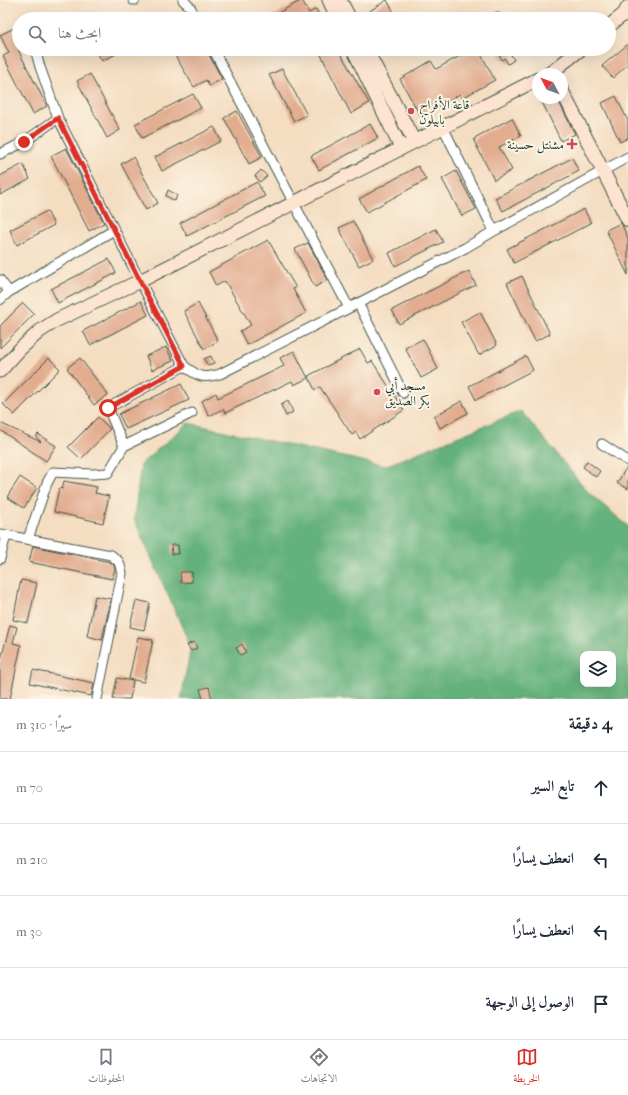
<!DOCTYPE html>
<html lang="ar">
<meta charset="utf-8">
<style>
body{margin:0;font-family:"IM FELL French Canon",Amiri,serif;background:#f2f2f3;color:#1f2937;direction:rtl}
.controls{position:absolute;right:12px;bottom:12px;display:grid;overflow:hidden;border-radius:8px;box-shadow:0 4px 16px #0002}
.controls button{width:36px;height:36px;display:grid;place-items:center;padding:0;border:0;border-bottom:1px solid #e0e1e3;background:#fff;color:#1f2937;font:20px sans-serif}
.compass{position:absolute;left:532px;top:68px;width:36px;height:36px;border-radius:50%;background:#fff;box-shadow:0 4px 16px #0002;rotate:311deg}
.stop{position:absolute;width:12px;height:12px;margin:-9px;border:3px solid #d93025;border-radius:50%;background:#fff}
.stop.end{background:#d93025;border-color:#fff;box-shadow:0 1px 4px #0008}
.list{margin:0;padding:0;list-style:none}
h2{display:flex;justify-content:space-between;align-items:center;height:52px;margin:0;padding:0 16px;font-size:17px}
h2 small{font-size:13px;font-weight:400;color:#747a83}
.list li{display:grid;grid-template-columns:26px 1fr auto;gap:12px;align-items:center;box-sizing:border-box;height:72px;padding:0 16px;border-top:1px solid #e0e1e3}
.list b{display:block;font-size:15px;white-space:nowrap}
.list em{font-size:13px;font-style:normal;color:#747a83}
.icon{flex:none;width:22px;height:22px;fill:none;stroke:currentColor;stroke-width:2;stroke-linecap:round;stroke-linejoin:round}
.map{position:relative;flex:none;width:628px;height:699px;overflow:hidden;direction:ltr}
.search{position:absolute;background:#fff;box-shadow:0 4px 16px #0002;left:12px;right:12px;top:12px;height:44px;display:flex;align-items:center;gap:10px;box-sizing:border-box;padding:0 14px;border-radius:22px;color:#747a83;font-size:15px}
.sheet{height:340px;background:#fff}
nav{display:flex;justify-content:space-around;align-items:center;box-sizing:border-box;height:56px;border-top:1px solid #e0e1e3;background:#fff;font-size:11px;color:#747a83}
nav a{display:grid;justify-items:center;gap:2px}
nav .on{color:#d93025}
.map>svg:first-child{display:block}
</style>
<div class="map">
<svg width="628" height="699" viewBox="0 0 628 699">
<rect width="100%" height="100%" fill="#fcf5e5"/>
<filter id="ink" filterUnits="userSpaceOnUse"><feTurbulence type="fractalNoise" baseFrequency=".025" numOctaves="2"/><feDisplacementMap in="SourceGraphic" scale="8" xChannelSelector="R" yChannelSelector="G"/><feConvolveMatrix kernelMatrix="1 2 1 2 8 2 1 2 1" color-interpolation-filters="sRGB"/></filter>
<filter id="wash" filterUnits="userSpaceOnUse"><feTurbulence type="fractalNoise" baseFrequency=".012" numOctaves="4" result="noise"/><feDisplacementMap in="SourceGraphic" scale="16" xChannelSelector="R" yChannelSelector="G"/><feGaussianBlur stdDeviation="0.9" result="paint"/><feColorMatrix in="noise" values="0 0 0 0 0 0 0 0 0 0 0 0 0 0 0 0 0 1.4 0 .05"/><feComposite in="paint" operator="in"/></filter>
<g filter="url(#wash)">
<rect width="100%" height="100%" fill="#f4ddc1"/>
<path fill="#63b17b" stroke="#417758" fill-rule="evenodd" d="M521,411L589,493L628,526V699H181L191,647L134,519L141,464L188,423L385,466ZM583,654H613V684H583Z"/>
<g id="blocks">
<path fill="#e2ac8f" d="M302,0L309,13L316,9L321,19H267Z
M387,0L396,16L391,19H372L368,12Z
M498,11L503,19H485Z
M16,27L19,33V52L47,106L33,114L3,56L9,53L0,35Z
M628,44V64L613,78L602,66Z
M95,49H126L102,61Z
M171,49H206L222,79L209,86L206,80L194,87Z
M318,49H338L369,103L351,114Z
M473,49H478L495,80L462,98L460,94L421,117L400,79L431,61L436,69Z
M496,49H520L511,55L514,60L508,64L504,58L502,60Z
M282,69L307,115L294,121L269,75Z
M90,74L120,130L107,138L77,81Z
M193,94L201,108L142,138L135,124Z
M616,96L628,121V138L620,142L602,103Z
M550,98H557L575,134L561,141L542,102Z
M237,111L262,157L249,164L224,118Z
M512,118L521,136L499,147L512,170L494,180L474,141L476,137Z
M370,124L378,138L319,170L311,156Z
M214,127L221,141L162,171L155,157Z
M66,148L104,223L89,231L51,156Z
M133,157L158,203L146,210L121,164Z
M572,158L579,171L503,211L495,198Z
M23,164L30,179L0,195V176Z
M418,166L426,180L367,212L359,199Z
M261,170L267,176L260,182L255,176Z
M456,171L476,209L462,216L442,179Z
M257,182L265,196L187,236L180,223Z
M168,190L177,195L175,201L166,196Z
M584,209L591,223L514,263L507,249Z
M47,211L54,225L17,245L10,230Z
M353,221L373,259L359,266L339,228Z
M621,223L628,238V275L606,230Z
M436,229L443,242L395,266L389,253Z
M268,240L296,288L293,289L306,313L247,345L240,331L251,325L225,281L216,286L209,272Z
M308,243L328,280L315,287L295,249Z
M109,259L116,273L58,303L51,289Z
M469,271L476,285L399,324L392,310Z
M522,276L550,334L535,341L507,283Z
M141,301L148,315L90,345L83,331Z
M23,303L34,314L0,348V326Z
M198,303L218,341L204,349L184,311Z
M480,312L497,345L479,355L461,322Z
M423,339L438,369L421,378L405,348Z
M166,347L173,361L152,370L146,356Z
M360,349L368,363L372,361L404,410L360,439L356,432L352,435L320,387L315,390L308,376Z
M294,351L308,378L294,385L292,381L225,413L223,409L209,416L202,401L216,393L218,398L284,366L280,358Z
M211,356L214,363L208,366L204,359Z
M526,356L533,370L476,400L469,386Z
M49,358L60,369L14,415L3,404Z
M80,358L108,395L94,405L67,368Z
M181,384L189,400L126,429L119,414Z
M288,401L293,412L286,416L281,405Z
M462,401L468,413L440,428L434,416Z
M98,417L110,429L81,459L68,447Z
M0,423L41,442L36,437L38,434L56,446L46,461L0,430Z
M587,461L600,471L596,477L583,467Z
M627,467H628V489L617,483Z
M20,477L37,488L24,508L7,497Z
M64,481L97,487L95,493L109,496L103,523L54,512L59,488L62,489Z
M171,545H178L179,554H172Z
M33,546L110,562L114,565L115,569L112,579L29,562Z
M180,572H192V582L181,583Z
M21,580L37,583L28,623L13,620Z
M95,596L111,599L102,640L87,636Z
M136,600L150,603L144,630L130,627Z
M10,625L17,627L13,643L21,645L10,699H0V663Z
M138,637L153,640L144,682L129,679Z
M194,642L197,648L191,651L187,645Z
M242,644L246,652L240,655L236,648Z
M33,670L94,683L91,696L30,683Z
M117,678L133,681L130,699H113Z
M209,687L212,699H203L200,689Z"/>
</g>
</g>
<g filter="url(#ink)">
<use href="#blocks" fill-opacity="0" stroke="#3f5549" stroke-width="1"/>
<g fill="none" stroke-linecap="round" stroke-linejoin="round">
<g stroke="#3f5549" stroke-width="11">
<path id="street" d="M133,0H135
M183,0L190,7L197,19
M35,49L40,67L58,118L140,281L184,366C199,377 202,379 220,374L349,308L213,49
M0,154L24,142L58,118
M494,231L628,157
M0,280L9,292
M0,300L9,292L114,230
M358,303L403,393
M349,308L465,248L494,231L443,127
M602,444L628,461
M124,446L108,408L184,366
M0,534L111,555L119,562L122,573L97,699
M28,539L47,483L53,472L92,474L108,473L124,446L192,413
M0,559L6,535"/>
</g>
<g stroke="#3f5549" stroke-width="15">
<path id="secondary" d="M329,0L338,19
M340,0L350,19
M609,26L624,14L628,7
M353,49L401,148
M366,49L414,141
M549,74L581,49
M562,91L628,220
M0,371L20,349L40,331L57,320L140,281L538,79"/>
</g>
<use href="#street" stroke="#fff" stroke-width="9"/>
<use href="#secondary" stroke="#fde4d1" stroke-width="13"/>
</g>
</g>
<g fill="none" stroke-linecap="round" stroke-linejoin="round" filter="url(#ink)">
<path stroke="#d93025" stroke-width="5" d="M24,142L58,118L140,281L184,366L108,408"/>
</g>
<g fill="#d1495b" stroke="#fcf5e5" stroke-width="1.5">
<circle cx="411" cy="111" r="4"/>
<path d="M570 138h4v4h4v4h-4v4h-4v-4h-4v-4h4z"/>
<circle cx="377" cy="392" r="4"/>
</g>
<g text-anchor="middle" stroke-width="4" stroke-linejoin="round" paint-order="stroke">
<g font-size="13" fill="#1f3d34" stroke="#fcf5e5" text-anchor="start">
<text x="419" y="109">قاعة الأفراح<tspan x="419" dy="15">بابيلون</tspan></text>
<text x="564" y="149" text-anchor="end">مشنتل حسينة</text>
<text x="385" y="390">مسجد أبي<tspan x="385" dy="15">بكر الصديق</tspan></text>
</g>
</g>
</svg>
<div class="controls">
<button><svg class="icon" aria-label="layers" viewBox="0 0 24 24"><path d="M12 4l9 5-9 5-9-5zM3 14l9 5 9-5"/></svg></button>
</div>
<svg class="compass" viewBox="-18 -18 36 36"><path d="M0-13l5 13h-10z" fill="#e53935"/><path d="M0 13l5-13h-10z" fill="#747a83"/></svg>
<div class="stop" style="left:108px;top:408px"></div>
<div class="stop end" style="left:24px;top:142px"></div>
<div class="search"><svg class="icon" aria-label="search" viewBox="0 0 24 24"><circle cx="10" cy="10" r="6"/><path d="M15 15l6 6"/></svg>ابحث هنا</div>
</div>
<section class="sheet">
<h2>4 دقيقة<small>سيرًا · 310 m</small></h2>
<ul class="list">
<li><svg class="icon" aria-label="ahead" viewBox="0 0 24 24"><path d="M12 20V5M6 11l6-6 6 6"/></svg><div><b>تابع السير</b></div><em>70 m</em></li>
<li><svg class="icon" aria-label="left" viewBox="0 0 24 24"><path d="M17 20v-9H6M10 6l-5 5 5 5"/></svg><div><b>انعطف يسارًا</b></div><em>210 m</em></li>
<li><svg class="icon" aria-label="left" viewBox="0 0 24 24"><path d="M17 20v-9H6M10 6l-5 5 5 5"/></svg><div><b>انعطف يسارًا</b></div><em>30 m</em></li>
<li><svg class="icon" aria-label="arrive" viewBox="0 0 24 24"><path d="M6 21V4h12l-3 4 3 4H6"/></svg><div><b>الوصول إلى الوجهة</b></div></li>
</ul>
</section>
<nav>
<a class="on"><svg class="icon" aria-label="map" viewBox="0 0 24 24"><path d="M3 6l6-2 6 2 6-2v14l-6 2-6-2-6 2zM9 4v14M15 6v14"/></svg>الخريطة</a>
<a><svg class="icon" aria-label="directions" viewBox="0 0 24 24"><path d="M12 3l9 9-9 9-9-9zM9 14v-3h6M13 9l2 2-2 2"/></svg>الاتجاهات</a>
<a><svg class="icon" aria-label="saved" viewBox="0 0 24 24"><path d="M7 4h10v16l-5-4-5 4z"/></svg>المحفوظات</a>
</nav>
